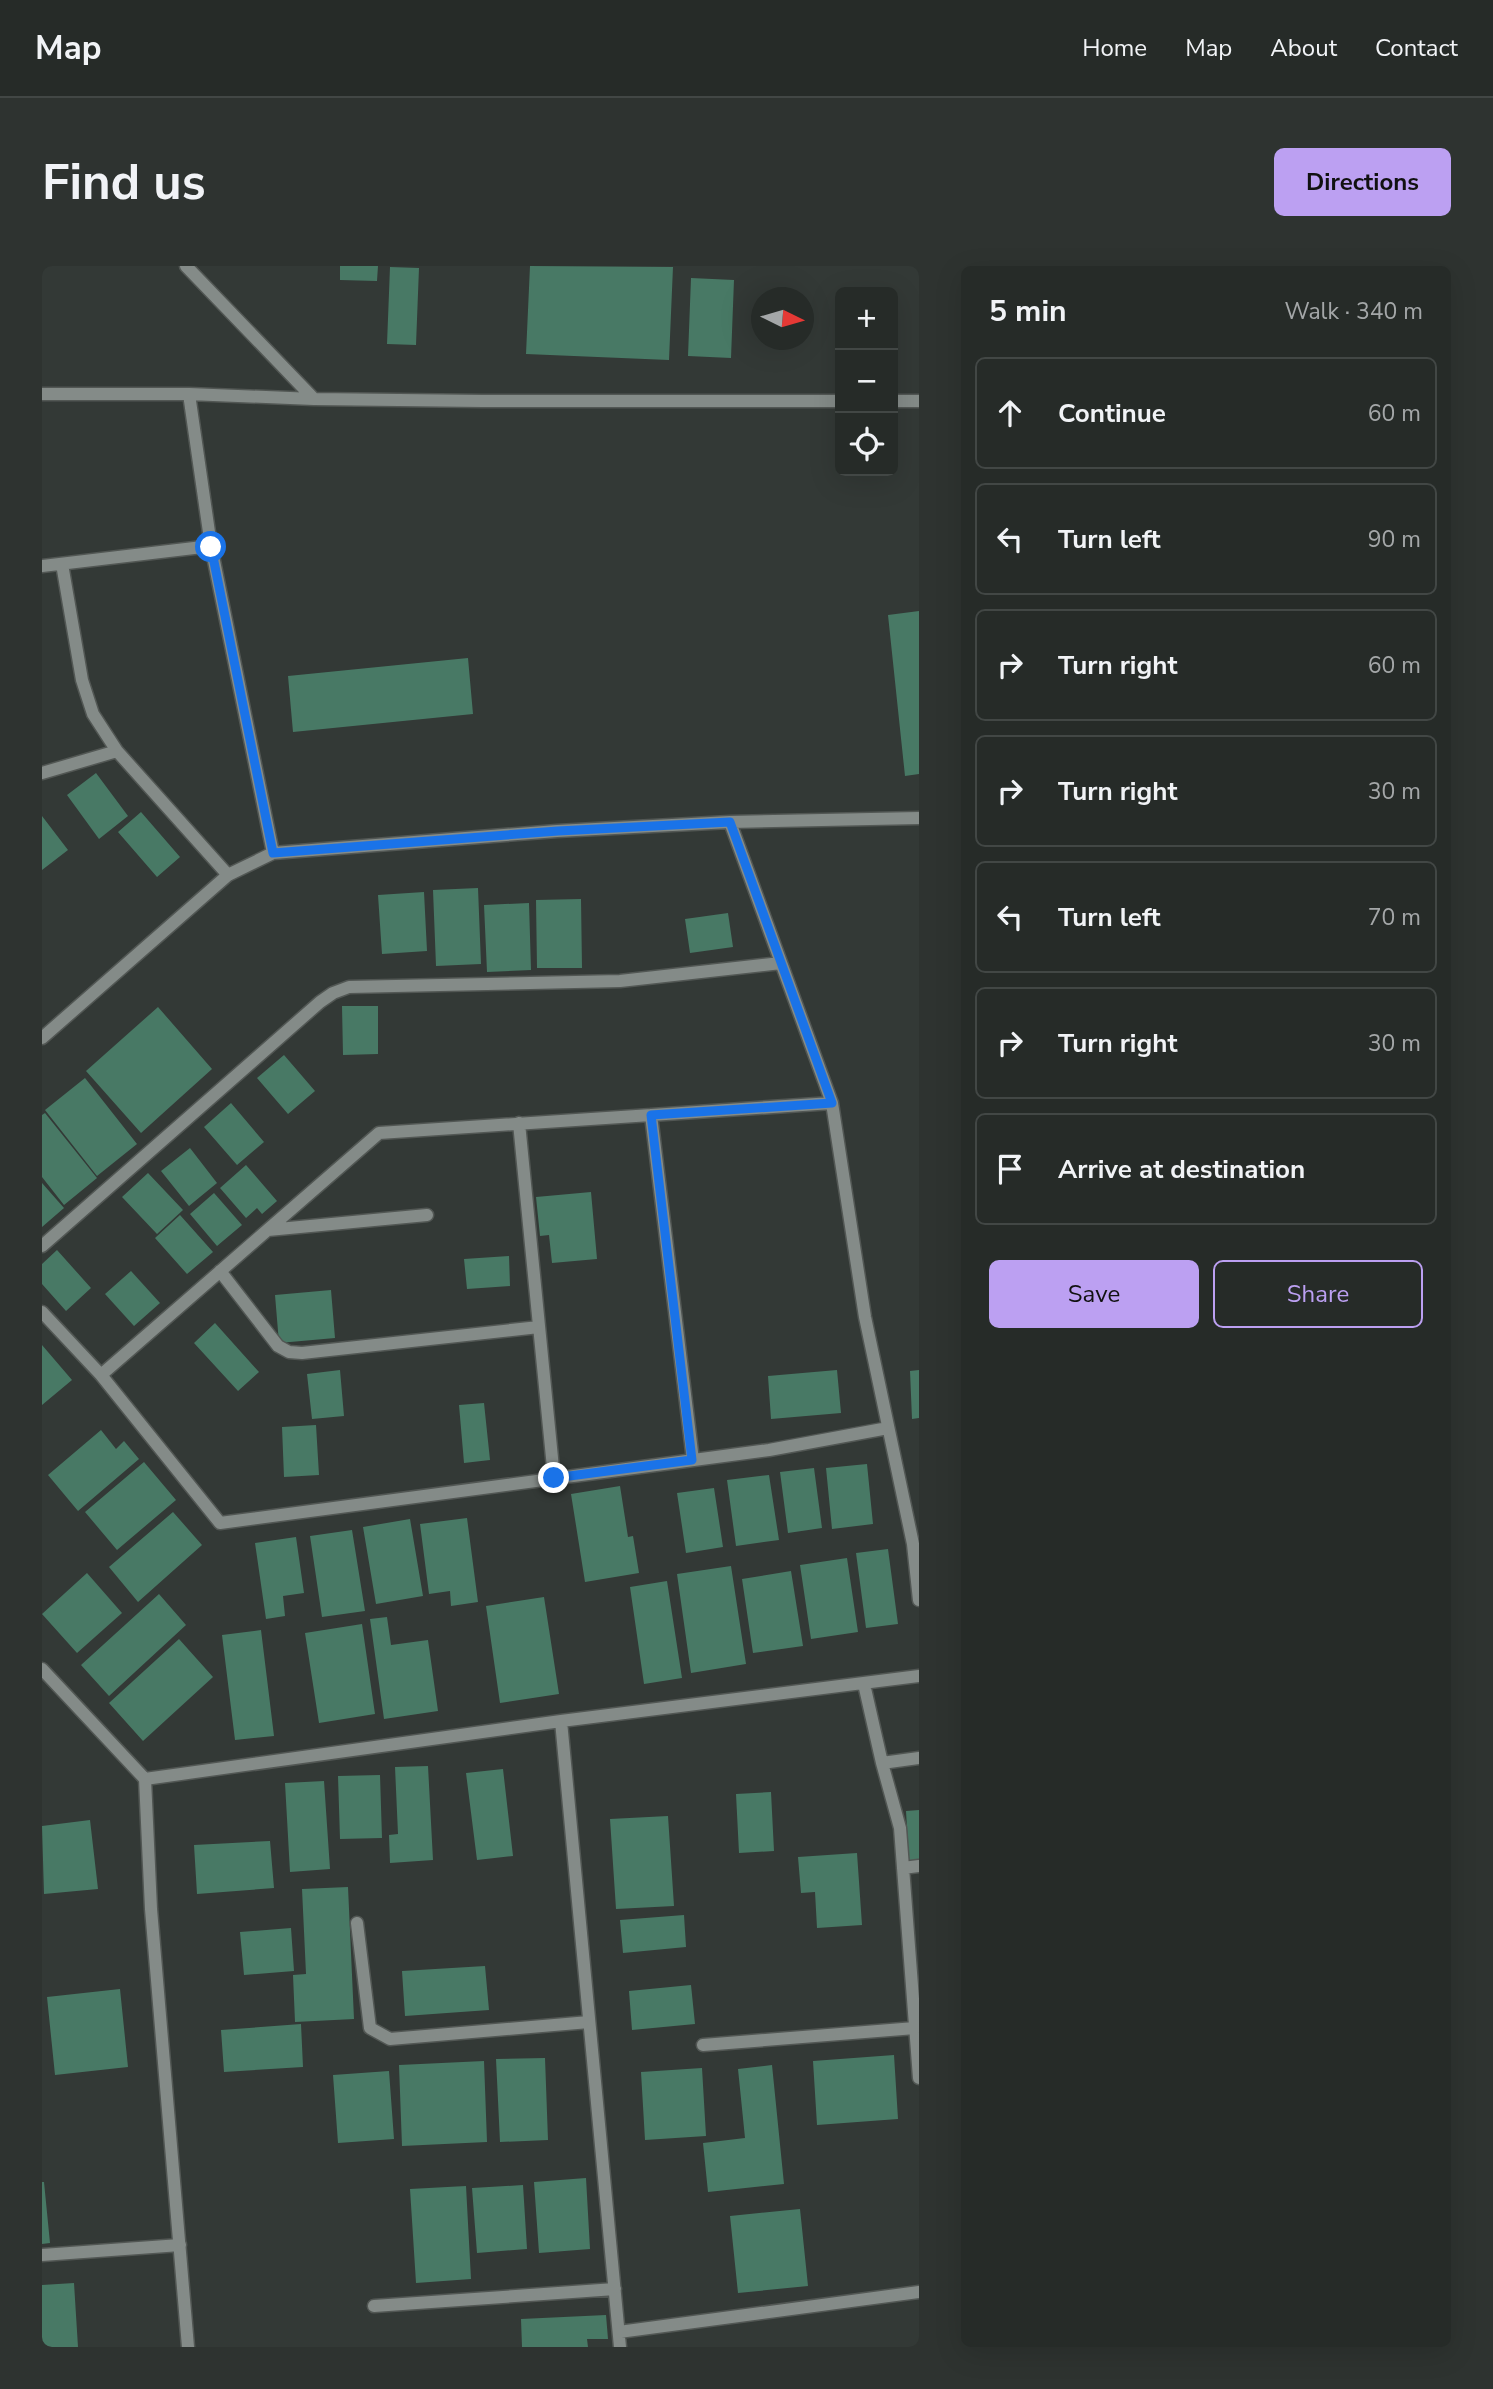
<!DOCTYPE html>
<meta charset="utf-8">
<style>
body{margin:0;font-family:"Nunito Sans",sans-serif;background:#2e3330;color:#f1f3f6}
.controls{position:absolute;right:21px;top:21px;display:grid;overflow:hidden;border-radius:10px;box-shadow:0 7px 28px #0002}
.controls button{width:63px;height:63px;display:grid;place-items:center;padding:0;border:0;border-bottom:2px solid #424745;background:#262b28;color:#f1f3f6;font:35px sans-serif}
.compass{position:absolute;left:709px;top:21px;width:63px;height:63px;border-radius:50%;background:#262b28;box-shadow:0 7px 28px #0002;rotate:95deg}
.stop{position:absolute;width:21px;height:21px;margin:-16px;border:5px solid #1a73e8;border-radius:50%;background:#fff}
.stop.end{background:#1a73e8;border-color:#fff;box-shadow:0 2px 7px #0008}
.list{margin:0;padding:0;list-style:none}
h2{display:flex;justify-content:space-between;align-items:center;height:91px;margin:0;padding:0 28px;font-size:30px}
h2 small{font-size:23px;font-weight:400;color:#a4a7a8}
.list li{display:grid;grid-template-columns:46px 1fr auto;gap:21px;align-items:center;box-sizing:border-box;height:112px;margin:0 14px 14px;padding:0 14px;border:2px solid #424745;border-radius:10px}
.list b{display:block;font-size:26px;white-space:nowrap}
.list em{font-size:23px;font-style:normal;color:#a4a7a8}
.actions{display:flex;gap:14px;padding:21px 28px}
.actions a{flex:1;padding:16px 0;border:2px solid #bca0f2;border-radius:10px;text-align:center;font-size:24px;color:#bca0f2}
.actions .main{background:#bca0f2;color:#111}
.icon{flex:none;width:38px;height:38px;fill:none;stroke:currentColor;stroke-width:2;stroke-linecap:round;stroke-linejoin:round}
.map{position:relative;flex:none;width:877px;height:2081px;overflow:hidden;border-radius:10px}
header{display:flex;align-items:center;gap:42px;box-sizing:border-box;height:98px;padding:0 35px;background:#262b28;border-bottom:2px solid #424745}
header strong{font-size:33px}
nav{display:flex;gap:38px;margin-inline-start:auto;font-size:24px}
.intro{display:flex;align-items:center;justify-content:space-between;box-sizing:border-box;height:168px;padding:0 42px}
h1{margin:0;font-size:49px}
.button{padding:18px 32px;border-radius:10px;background:#bca0f2;color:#111;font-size:24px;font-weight:700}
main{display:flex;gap:42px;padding:0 42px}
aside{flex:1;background:#262b28;border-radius:10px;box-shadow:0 7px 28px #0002}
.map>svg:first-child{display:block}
</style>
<header>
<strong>Map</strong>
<nav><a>Home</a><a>Map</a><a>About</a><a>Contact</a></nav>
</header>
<div class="intro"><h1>Find us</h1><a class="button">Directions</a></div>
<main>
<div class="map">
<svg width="877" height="2081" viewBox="0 0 877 2081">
<rect width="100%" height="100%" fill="#333936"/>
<path fill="#487965" d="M298,0H336L335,15L298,14Z
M488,0L631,1L627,94L484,88Z
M348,1L377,2L374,79L345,78Z
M649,12L692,14L689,92L646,90Z
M877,345V508L863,510L846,349Z
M426,392L431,448L251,466L246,410Z
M54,507L86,550L57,573L25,529Z
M99,546L138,591L115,611L76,566Z
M0,550L26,584L0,604Z
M436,622L439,698L394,700L391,624Z
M382,626L385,685L340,688L336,629Z
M539,633L540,702H495L494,634Z
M487,637L489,704L445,706L442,639Z
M686,647L691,681L648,687L643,653Z
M300,740H336V788L301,789Z
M116,741L170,803L99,867L44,805Z
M242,789L273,825L246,848L215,812Z
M43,812L95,878L55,910L3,844Z
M189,837L222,876L195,899L162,861Z
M3,847L55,912L22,939L0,911V849Z
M148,882L175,917L147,940L119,905Z
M204,899L235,935L220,948L215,942L204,952L178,922Z
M106,907L141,944L115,968L80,931Z
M0,917L22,942L0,961Z
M549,926L555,993L510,997L507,969L498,970L494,931Z
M172,927L200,959L175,980L148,948Z
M138,949L171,986L145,1008L113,972Z
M15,984L49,1022L24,1045L0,1018V998Z
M467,990L468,1020L425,1023L422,993Z
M89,1005L118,1037L92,1060L63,1028Z
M289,1024L293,1072L237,1077L233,1029Z
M173,1057L217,1106L196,1125L152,1077Z
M0,1079L30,1114L0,1139Z
M298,1104L302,1150L270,1153L265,1108Z
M795,1104L799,1147L729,1153L726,1110Z
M877,1104V1152L870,1153L868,1105Z
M442,1137L448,1194L422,1197L417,1139Z
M274,1159L277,1209L242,1211L240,1161Z
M59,1164L74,1183L82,1175L97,1193L36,1245L6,1209Z
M102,1196L134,1234L75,1284L43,1246Z
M825,1198L831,1258L790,1263L784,1202Z
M772,1202L780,1262L746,1267L738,1206Z
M727,1209L737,1274L694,1280L685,1214Z
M578,1220L586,1271L591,1270L597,1307L543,1316L529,1228Z
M672,1222L681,1281L644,1287L635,1227Z
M131,1246L160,1279L96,1336L67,1301Z
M425,1252L436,1336L409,1340L408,1325L387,1328L378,1258Z
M368,1253L381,1330L334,1338L321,1261Z
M310,1264L323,1345L280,1351L268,1270Z
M254,1271L262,1327L241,1330L243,1350L224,1353L213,1277Z
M846,1283L856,1358L824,1362L814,1287Z
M805,1292L816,1366L769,1373L758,1299Z
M689,1300L704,1398L649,1407L635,1308Z
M749,1305L761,1380L711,1387L700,1313Z
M45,1307L80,1347L35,1387L0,1348Z
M625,1315L640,1412L602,1418L588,1321Z
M117,1328L144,1359L67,1430L39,1399Z
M502,1331L517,1428L458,1437L444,1340Z
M345,1351L349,1379L386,1374L396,1445L342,1453L328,1353Z
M320,1358L333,1448L277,1457L263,1367Z
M219,1364L232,1470L193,1474L180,1369Z
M137,1373L171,1411L101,1475L67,1437Z
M386,1500L391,1594L348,1597L347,1569L356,1568L353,1501Z
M461,1503L471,1590L435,1594L424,1507Z
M338,1509L340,1572L298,1573L296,1510Z
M282,1515L288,1603L248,1606L243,1517Z
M729,1526L732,1585L697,1587L694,1528Z
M877,1544V1595L867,1596L864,1545Z
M626,1550L632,1640L574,1643L568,1553Z
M48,1554L56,1623L2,1628L0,1560Z
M228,1575L232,1622L155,1628L152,1579Z
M815,1587L820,1659L775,1662L773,1626L759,1627L756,1591Z
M306,1621L312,1753L253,1756L251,1709L264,1708L260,1623Z
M642,1649L644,1681L581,1687L578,1654Z
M249,1662L252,1705L202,1709L198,1666Z
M443,1700L447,1744L363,1750L360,1705Z
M649,1719L653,1758L590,1764L587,1725Z
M78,1723L86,1801L13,1809L5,1731Z
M259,1758L261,1801L182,1806L179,1764Z
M852,1789L856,1853L775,1859L771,1795Z
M503,1792L506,1874L458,1876L454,1793Z
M442,1795L445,1876L360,1880L357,1799Z
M730,1799L742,1918L666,1926L661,1877L703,1872L696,1803Z
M660,1802L664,1870L603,1874L599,1806Z
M347,1805L352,1873L296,1877L291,1809Z
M544,1912L548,1983L497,1987L492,1916Z
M0,1916H2L8,1977L0,1978Z
M481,1919L485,1983L435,1987L430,1922Z
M424,1920L429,2013L374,2017L368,1923Z
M758,1943L766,2020L696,2027L688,1950Z
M32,2017L36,2081H0V2019Z
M564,2049L566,2073H545L546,2081H480L479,2053Z"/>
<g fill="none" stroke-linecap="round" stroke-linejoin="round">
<g stroke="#525754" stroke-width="15">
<path id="minor" d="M144,0L272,133
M0,128H147L272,133L441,135H798
M147,128L169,280L231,587
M851,135H877
M20,298L40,414L51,448L75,485L186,609
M0,300L169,280
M0,507L75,485
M688,556L790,837L823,1051L871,1278L877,1334
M0,772L186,609L231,587L515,565L688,556L877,552
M609,849L651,1194
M477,857L512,1212
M226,964L385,949
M0,980L278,736L291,727L307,721L578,715L739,697
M178,1005L236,1080L247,1086L260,1087L497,1061
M0,1046L59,1109L337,867L790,837
M59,1109L178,1257L727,1184L846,1162
M0,1403L103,1513L519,1455L877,1410
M822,1418L840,1497L858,1562L877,1812
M519,1455L578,2081
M840,1497L877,1492
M103,1513L109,1643L146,2081
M861,1602L877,1600
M315,1657L328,1762L348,1773L547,1756
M661,1779L873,1762
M0,1989L138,1979
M332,2040L573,2023
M577,2066L877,2026"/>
</g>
<use href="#minor" stroke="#848b88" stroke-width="12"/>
</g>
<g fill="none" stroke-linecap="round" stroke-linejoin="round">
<path stroke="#1a73e8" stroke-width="9" d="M169,281L231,587L516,565L688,556L790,837L609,849L650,1194L512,1212"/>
</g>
</svg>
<div class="controls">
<button>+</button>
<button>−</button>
<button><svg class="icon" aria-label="locate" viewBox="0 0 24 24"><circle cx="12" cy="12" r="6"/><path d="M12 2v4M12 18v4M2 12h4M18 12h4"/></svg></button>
</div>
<svg class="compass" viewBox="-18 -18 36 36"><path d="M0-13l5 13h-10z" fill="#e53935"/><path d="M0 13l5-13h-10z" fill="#a4a7a8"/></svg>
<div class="stop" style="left:169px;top:281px"></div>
<div class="stop end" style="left:512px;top:1212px"></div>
</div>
<aside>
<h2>5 min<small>Walk · 340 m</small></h2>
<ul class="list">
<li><svg class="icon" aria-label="ahead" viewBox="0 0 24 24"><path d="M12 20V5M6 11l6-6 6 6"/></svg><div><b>Continue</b></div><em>60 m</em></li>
<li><svg class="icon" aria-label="left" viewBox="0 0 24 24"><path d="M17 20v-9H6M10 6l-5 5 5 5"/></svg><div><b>Turn left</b></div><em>90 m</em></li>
<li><svg class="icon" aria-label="right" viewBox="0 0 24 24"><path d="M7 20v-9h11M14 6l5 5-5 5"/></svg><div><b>Turn right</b></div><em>60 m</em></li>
<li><svg class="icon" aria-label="right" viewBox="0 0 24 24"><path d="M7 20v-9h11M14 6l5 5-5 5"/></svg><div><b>Turn right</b></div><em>30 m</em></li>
<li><svg class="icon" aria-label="left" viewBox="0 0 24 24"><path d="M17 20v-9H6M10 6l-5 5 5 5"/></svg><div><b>Turn left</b></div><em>70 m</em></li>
<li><svg class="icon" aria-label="right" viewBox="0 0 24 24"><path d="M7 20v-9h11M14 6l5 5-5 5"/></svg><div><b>Turn right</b></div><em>30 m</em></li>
<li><svg class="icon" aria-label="arrive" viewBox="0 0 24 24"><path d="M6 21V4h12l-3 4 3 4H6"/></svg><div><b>Arrive at destination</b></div></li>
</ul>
<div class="actions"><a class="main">Save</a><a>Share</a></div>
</aside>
</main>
